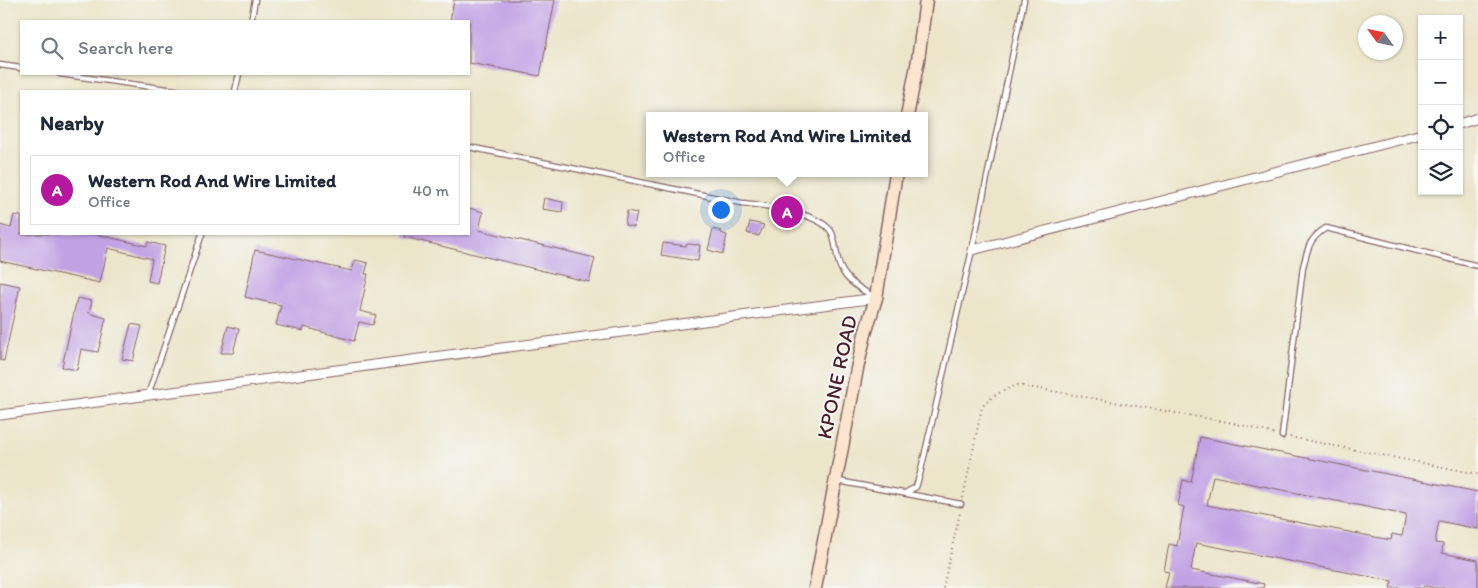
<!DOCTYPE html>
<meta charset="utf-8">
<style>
body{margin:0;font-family:Itim,sans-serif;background:#f2f2f3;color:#1f2937}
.controls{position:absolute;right:15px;top:15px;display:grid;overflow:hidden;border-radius:0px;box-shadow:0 1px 4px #0004}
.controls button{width:45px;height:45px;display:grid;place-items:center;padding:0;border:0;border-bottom:1px solid #e0e1e3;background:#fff;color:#1f2937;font:25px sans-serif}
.compass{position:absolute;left:1358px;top:15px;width:45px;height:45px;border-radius:50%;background:#fff;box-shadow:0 1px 4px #0004;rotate:303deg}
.you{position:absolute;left:720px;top:209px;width:18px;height:18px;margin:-12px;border:4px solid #fff;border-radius:50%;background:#1a73e8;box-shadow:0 0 0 8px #1a73e833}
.badge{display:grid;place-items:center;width:32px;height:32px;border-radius:50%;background:#b5179e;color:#fff;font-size:16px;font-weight:700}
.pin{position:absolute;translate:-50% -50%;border:2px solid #fff;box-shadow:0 1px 5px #0006}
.popup{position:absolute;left:646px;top:112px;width:282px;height:65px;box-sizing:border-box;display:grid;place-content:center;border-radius:0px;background:#fff;filter:drop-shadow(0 1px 4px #0005);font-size:16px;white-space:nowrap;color:#747a83}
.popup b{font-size:19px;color:#1f2937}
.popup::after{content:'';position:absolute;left:50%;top:100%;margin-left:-10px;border:10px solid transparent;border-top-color:#fff}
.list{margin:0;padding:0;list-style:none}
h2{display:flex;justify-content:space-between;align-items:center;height:65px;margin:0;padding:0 20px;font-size:21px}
h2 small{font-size:16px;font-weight:400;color:#747a83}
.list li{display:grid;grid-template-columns:32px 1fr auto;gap:15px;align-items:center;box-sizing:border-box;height:70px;margin:0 10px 10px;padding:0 10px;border:1px solid #e0e1e3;border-radius:0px}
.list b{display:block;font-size:19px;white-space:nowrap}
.list p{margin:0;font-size:16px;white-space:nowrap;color:#747a83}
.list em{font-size:16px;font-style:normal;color:#747a83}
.icon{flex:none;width:28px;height:28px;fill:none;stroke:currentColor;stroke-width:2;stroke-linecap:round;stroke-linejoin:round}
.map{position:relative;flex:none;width:1478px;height:588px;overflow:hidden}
.search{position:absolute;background:#fff;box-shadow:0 1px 4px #0004;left:20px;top:20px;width:450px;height:55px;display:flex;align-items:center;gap:12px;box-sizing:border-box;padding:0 18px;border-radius:0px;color:#747a83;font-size:19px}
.panel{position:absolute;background:#fff;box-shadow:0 1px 4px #0004;left:20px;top:90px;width:450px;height:145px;border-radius:0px}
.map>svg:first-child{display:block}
</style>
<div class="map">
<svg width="1478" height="588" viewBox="0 0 1478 588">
<rect width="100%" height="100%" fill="#f6f6f2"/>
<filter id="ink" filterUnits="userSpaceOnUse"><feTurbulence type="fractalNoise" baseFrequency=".02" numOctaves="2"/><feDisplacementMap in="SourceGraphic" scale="10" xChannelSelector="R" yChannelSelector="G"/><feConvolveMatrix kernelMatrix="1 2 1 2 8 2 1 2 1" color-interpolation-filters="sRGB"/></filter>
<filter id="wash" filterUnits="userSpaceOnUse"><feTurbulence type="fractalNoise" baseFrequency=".0096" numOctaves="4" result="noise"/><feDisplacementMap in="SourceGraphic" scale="20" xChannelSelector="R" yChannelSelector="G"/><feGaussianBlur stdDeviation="1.12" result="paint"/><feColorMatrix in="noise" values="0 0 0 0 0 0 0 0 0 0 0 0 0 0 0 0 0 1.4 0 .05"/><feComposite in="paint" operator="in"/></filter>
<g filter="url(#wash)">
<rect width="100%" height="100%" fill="#ece5ca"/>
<g id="blocks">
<path fill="#c1a2e4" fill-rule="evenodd" d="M454,0H555L540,76L469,63V21H450Z
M544,198L563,202L562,212L542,209Z
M469,208L483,212L479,230L595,258L589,282L404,237V234H469Z
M627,211L637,213L634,227L625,225Z
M14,215L21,216V234H95L147,246L148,242L165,246L157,283L148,281L152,259L108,248L100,283L0,261V225L11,228Z
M750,222L764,225L759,236L747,233Z
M713,229L721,231V233L727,235L723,254L708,250Z
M663,243L686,246L687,244L700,245L698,261L661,255Z
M255,250L352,271L355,260L368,263L365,274H368L360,311L376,315L373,325L359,322L354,341L304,327L303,331L276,325L281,305L245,297Z
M0,282L20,286L4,361L0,360Z
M77,298L92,301L89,313L106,318L98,352L81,349L77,370L62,367Z
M131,324L142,326L133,361L122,359Z
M228,326L239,329L233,353H221Z
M1200,437L1478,492V529L1439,521L1435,543L1443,544L1442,553L1478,560V588H1434L1424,586L1423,588H1390L1392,581L1196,543L1191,570L1264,584L1263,588H1165L1169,572L1164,571L1169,544L1177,546L1184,507L1178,505L1183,480L1191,482ZM1213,476L1406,515L1402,536L1392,534L1391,540L1207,505Z"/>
</g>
</g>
<g filter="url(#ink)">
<use href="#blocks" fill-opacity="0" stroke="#836463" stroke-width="1"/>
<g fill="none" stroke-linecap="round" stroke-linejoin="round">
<g stroke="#836463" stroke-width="7">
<path id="service" d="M251,21L255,0
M0,65L21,68
M60,74L181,91
M235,91L239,74
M469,147L742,203C763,205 822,213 832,233C835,241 836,251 838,260C842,279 859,288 874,297
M148,395L202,234
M1282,436L1303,267C1308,249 1308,239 1326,228L1478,266
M838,481L961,504
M905,493L916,487L920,474L972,250L1024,0"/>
</g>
<g stroke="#836463" stroke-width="11">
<path id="minor" d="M1459,124L1478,118
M972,250L1422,134
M0,415L876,298"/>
</g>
<g stroke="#836463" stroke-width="15">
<path id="secondary" d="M907,116L918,60L926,0
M815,588L857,369L865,334L876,298L896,173"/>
</g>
<path stroke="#836463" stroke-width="2" stroke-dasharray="1 4" stroke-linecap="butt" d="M1290,437L1478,474
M963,498L982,407C993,395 1003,390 1018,385L1233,423L1275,434
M943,588L960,512"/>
<use href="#service" stroke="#fff" stroke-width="4.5"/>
<use href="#minor" stroke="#fff" stroke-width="9"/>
<use href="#secondary" stroke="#fbe5cf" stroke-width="12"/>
</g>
</g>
<g text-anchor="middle" stroke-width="4" stroke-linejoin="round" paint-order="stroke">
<g font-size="21" fill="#4a1f2b" stroke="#f6f6f2">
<text transform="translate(837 377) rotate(-78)" y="7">KPONE ROAD</text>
</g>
</g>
</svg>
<div class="controls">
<button>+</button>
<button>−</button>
<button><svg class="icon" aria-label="locate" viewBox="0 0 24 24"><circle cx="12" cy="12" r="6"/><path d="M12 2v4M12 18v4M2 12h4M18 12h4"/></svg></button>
<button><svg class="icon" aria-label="layers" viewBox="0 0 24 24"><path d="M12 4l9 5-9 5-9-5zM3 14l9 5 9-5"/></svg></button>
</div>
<svg class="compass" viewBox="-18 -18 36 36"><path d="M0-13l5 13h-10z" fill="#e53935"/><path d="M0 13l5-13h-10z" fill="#747a83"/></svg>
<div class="you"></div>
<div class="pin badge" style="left:787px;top:212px">A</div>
<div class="popup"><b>Western Rod And Wire Limited</b>Office</div>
<div class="search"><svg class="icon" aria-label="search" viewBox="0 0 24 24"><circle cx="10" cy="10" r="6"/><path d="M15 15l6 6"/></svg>Search here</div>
<section class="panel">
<h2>Nearby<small></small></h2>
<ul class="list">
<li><span class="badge">A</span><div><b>Western Rod And Wire Limited</b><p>Office</p></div><em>40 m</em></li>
</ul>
</section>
</div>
